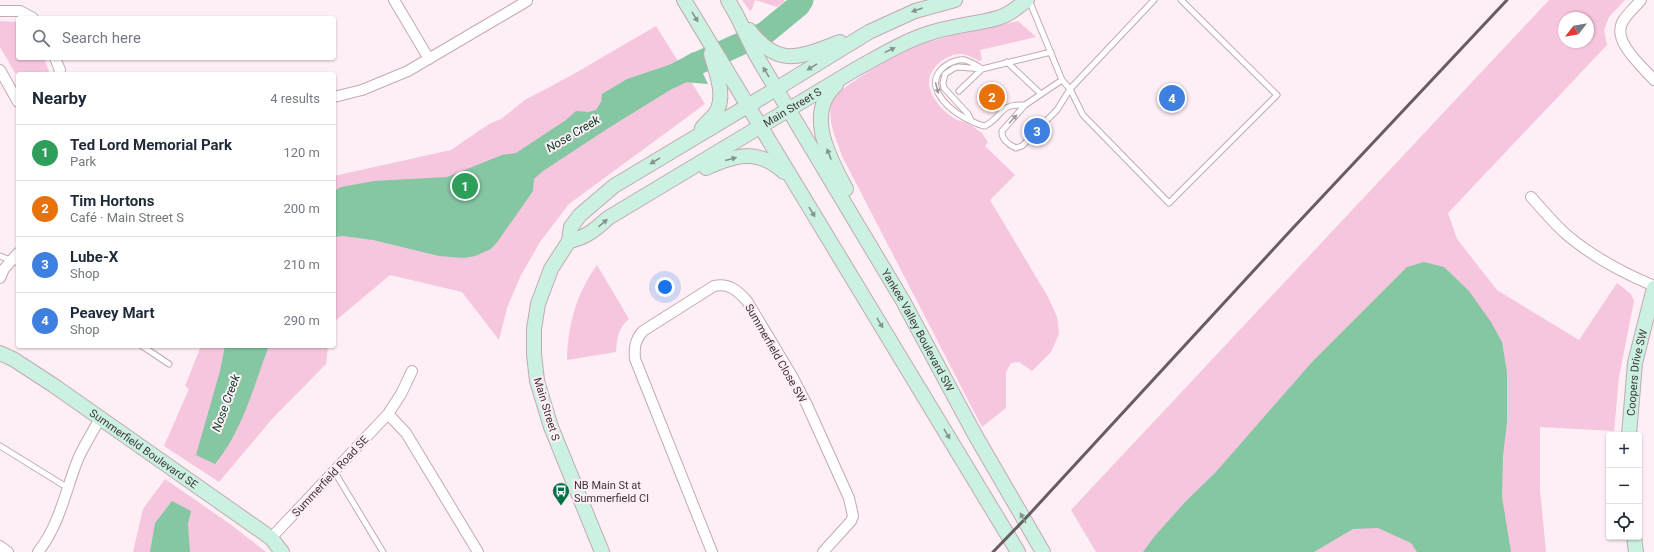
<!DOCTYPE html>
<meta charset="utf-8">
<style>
body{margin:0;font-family:Roboto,sans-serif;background:#f2f2f3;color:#1f2937}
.controls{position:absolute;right:12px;bottom:12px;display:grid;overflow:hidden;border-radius:4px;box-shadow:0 1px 3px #0004}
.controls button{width:36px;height:36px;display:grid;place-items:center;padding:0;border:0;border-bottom:1px solid #e0e1e3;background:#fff;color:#1f2937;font:20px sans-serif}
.compass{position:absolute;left:1558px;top:12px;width:36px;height:36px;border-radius:50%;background:#fff;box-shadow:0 1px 3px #0004;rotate:239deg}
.you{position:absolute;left:665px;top:287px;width:14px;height:14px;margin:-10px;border:3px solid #fff;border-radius:50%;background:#1a73e8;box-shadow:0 0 0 6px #1a73e833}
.badge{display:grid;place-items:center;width:26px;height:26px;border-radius:50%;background:#1a73e8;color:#fff;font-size:13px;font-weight:700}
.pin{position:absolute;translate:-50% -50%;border:2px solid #fff;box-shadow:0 1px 4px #0006}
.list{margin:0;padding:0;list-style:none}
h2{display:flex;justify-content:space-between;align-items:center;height:52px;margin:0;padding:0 16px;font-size:17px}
h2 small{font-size:13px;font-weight:400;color:#747a83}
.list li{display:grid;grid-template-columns:26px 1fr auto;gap:12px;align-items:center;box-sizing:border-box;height:56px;padding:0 16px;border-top:1px solid #e0e1e3}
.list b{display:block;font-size:15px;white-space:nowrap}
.list p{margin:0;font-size:13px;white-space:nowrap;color:#747a83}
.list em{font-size:13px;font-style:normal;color:#747a83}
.icon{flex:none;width:22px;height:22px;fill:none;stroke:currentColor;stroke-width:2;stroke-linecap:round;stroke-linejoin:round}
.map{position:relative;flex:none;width:1654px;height:552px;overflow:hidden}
.search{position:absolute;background:#fff;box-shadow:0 1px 3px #0004;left:16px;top:16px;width:320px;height:44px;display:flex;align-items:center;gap:10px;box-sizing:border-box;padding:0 14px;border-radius:4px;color:#747a83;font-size:15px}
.panel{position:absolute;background:#fff;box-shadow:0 1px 3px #0004;left:16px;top:72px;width:320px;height:276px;border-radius:4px}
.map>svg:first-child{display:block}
</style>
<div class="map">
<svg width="1654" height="552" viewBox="0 0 1654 552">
<rect width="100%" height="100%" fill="#feeef5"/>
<path fill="#f5c6dd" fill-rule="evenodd" d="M742,0H784L785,1L777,7L755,0L752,9L750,11Z
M1549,0H1625L1609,17L1604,30L1607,45L1448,213L1457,239L1497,290L1579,340L1617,283L1631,294L1634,301L1619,377L1614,431L1540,427V490L1546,552H1096L1071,510ZM1564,18H1588V42H1564Z
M0,21L18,22V58H44L50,74H18V78L0,47Z
M1018,21L1036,37L980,50L982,60L979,61C974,58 968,55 962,54C947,53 928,68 929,84C930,97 942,110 952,117C957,121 963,121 969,124C974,126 976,130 981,132L988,142L985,146L1015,175L990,200L1048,297L1057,317L1059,334L1051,352L1032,371L1019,362L1011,363L1006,372V408L982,427L842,156C837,141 828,123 831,106C834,95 846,86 856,80C876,66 899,53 923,44C953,34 986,29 1018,21Z
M656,26L705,104L569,204L540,242L520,277L507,308L499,340L462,292L390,275L334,322V176L451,150L489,124L501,119L525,100L572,75Z
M597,265L629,319C618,328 617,338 616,352L567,360C568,325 576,294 597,265Z
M201,346H328L326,364L272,419L219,482L164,446L189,389L185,386Z
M165,479L230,524L266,552H133L143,509Z"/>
<path fill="#85c6a3" d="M795,0H811L799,15L770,38L761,28Z
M693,52L708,84L683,82L607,129L543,171L534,179L533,191L498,241L491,249L475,256L464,258L439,256L373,240L343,236L334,237V191L341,187L374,181L447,177L502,155L516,153L566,120L576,111L588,112L596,110L601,102L602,94L627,79L675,63Z
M1424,262L1444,267L1469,291L1491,322L1502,342L1507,372V422L1503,456L1502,497L1511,552H1417L1411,543L1378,528L1353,529L1314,552H1143L1154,537L1186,501L1215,473L1312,362L1407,267Z
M225,346H269C253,387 243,430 215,464L196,455L220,371Z
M172,501L191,511L188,524L190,552H150L155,523Z"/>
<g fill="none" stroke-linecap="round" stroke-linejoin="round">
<path stroke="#85c6a3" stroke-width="23" d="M671,77L698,63L765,33L799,5L802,0"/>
<g stroke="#c3a9b5" stroke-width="7">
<path id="lane" d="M1029,0L1062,80L1070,89L1154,0
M1007,62L1041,94
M982,69C977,65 971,62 965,60C960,59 952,62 948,64C920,82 945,107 965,118C972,121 977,125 985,126C1004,116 997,104 1025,105
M1070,89L1083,115L1169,203L1277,95L1181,0
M959,91L982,69
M971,120L968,114L944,88L943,83L945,74L954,68L959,67L982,69L1051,52
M1043,124L1057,110L1070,89
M1031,137L1022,146L1016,148C1009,145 1001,139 1002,131L1025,105L1062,80
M0,256L18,263
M142,346L169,364
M0,446L68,488
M334,471L383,552"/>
</g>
<g stroke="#c3a9b5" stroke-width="12">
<path id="street" d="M394,0L429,59
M1641,0C1635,7 1628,13 1623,21C1611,41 1642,66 1654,80
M0,11H20L33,18
M55,58L60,70L59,74
M0,70L18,102
M334,97L362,90L408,71L527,1
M1531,197C1543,210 1554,224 1567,235C1593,257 1623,273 1654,286
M0,278L4,269L18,253
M388,414L401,394L412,371
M271,538L388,414L406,433L478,552
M0,546L8,552
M38,552C60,524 65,492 78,459C84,445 93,432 100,418
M712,552L635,359C634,347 635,340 643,331L714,286C729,283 737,290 747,301L792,376L807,405L849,498L853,516L851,521L823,552"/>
</g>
<g stroke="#c3a9b5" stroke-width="16">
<g id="secondary">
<path d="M684,0L1018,552"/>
<path id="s1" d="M728,0L737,16L756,55L903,301L974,433L1043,552"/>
<path d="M749,30C779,69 800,57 840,42"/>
<path d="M836,85C804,113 830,159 846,189"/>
<path d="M702,128C706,123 711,119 715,114C727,98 716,72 711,54"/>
<path d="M706,168C735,155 758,148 784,172"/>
<path id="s2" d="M569,241C586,238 596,229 608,218L856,69C880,56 904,41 930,33C952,26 976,24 998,18C1009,15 1018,7 1027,0"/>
<path id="s3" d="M0,353L13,359L53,385L271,538L282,552"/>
<path id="s4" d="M1629,435L1635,363L1654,288"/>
<path d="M1634,537L1636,552"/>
<path d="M602,552L551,427L537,381L534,354V329L538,304L551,269L569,241L571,227L580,215L614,186L776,89L869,32L915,11L955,0"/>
</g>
</g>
<use href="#lane" stroke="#fff" stroke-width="5"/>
<use href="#street" stroke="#fff" stroke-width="10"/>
<use href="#secondary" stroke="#cbf2e0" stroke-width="14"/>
<path stroke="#675c62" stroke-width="3" d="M993,552L1024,520L1292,229L1507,0"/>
</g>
<defs><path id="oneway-solid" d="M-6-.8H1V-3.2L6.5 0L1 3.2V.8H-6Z"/></defs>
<g fill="#85948d">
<use href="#oneway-solid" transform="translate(917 10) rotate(161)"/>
<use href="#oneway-solid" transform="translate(695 17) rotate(59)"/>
<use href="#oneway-solid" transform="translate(890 50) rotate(-26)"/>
<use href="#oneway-solid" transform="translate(812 67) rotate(148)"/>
<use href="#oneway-solid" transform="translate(766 72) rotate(-121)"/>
<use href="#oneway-solid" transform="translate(829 154) rotate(-111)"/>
<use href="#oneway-solid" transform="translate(731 159) rotate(-15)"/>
<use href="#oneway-solid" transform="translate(655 161) rotate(149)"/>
<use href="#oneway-solid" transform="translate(812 212) rotate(59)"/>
<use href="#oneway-solid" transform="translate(603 223) rotate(-40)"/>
<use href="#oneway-solid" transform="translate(880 323) rotate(59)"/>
<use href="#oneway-solid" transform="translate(947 434) rotate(59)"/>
<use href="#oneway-solid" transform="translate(1023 518) rotate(-120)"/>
</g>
<g fill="#9f9a9c">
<use href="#oneway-solid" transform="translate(937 88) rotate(75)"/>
<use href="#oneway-solid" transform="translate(1013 119) rotate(-48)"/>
</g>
<defs>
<g id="bus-pin" transform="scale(0.9)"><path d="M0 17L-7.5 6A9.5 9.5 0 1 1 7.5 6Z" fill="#037048" stroke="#feeef5"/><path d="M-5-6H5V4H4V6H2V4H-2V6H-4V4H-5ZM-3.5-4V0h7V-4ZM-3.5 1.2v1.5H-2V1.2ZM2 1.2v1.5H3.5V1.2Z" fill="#fff"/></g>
</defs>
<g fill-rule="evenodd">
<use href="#bus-pin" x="561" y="491"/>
</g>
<g text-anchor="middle" stroke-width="4" stroke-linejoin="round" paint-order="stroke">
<g font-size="11" fill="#3f353a" stroke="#feeef5">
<text dy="4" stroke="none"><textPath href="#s2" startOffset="261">Main Street S</textPath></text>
<text dy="4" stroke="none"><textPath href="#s1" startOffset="381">Yankee Valley Boulevard SW</textPath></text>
<text transform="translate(776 353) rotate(60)" y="4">Summerfield Close SW</text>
<text dy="4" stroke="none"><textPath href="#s4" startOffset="63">Coopers Drive SW</textPath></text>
<text transform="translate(547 409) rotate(73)" y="4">Main Street S</text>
<text dy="4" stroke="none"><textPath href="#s3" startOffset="173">Summerfield Boulevard SE</textPath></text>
<text transform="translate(330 476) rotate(-47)" y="4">Summerfield Road SE</text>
</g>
<g font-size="11" fill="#3f353a" stroke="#feeef5" text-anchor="start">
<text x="574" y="489">NB Main St at<tspan x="574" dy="13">Summerfield Cl</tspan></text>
</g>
<g font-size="12" font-style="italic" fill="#073e27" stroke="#feeef5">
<text transform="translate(573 134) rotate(-31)" y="4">Nose Creek</text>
<text transform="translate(226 403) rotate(-70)" y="4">Nose Creek</text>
</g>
</g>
</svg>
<div class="controls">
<button>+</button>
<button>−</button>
<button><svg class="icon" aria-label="locate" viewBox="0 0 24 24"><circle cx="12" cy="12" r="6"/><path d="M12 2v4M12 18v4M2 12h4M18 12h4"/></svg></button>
</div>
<svg class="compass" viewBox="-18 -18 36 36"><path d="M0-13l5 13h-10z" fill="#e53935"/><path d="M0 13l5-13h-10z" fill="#747a83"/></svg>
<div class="you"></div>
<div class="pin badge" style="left:465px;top:186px;background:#2e9e5b">1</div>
<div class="pin badge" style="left:992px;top:97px;background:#e8710a">2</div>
<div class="pin badge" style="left:1037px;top:131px;background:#3f7fe0">3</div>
<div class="pin badge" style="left:1172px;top:98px;background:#3f7fe0">4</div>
<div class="search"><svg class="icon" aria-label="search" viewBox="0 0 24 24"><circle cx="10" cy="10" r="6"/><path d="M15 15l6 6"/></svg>Search here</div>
<section class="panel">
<h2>Nearby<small>4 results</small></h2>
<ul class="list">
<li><span class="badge" style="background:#2e9e5b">1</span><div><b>Ted Lord Memorial Park</b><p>Park</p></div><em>120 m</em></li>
<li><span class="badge" style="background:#e8710a">2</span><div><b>Tim Hortons</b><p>Café · Main Street S</p></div><em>200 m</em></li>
<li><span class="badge" style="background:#3f7fe0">3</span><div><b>Lube-X</b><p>Shop</p></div><em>210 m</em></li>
<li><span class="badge" style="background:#3f7fe0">4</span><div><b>Peavey Mart</b><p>Shop</p></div><em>290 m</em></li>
</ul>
</section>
</div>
